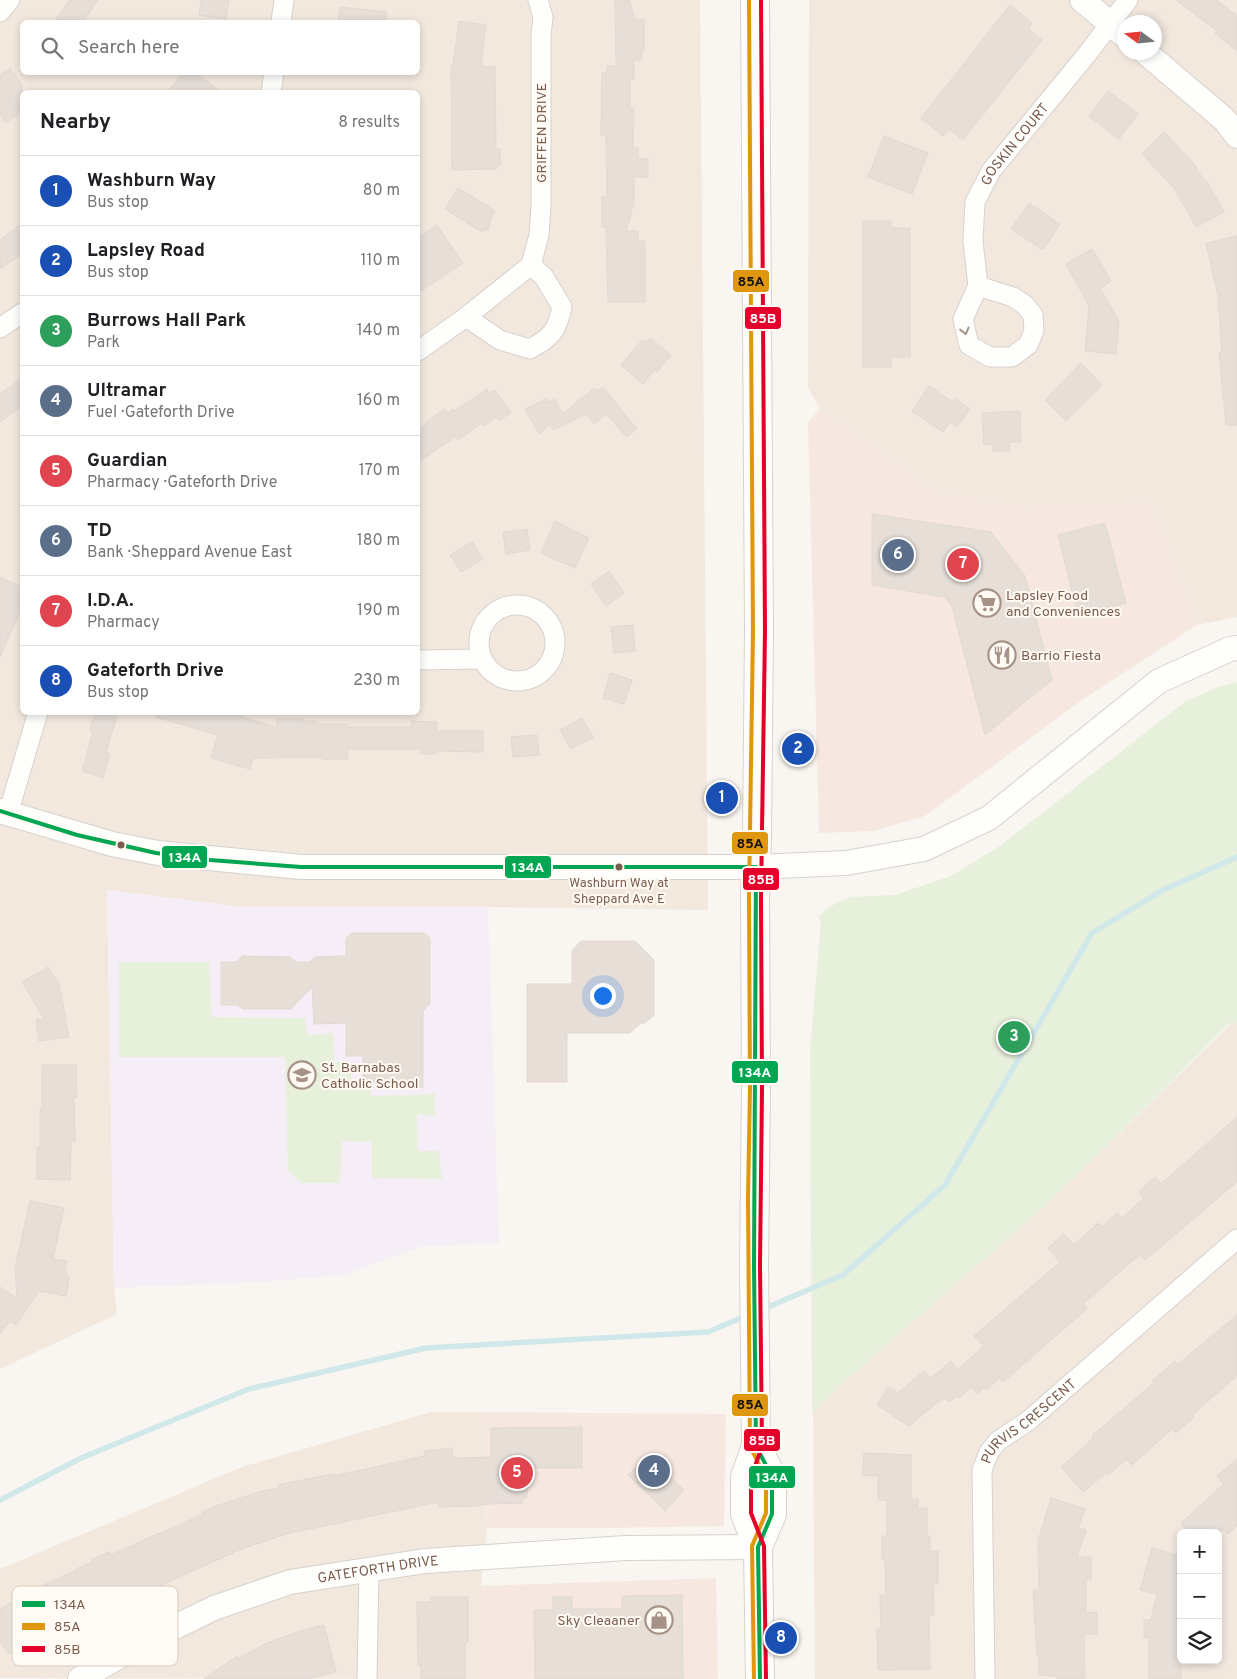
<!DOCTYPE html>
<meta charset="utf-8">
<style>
body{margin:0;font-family:Overpass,sans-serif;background:#f2f2f2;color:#202124}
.controls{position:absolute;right:15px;bottom:15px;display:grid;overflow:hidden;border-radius:8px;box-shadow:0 2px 8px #0003}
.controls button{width:45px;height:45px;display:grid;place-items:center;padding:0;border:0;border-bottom:1px solid #e0e0e0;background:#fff;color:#202124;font:25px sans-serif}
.compass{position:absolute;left:1117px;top:15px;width:45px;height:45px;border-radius:50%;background:#fff;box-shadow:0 2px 8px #0003;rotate:285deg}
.you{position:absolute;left:602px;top:995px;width:18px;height:18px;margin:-12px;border:4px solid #fff;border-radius:50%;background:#1a73e8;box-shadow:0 0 0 8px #1a73e833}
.badge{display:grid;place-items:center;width:32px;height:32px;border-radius:50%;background:#0f766e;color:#fff;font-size:16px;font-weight:700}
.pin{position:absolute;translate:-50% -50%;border:2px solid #fff;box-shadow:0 1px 5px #0006}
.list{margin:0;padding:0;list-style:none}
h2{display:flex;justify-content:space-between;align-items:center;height:65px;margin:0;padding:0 20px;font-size:21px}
h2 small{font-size:16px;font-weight:400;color:#757577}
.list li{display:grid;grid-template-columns:32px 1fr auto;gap:15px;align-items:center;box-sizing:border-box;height:70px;padding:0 20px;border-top:1px solid #e0e0e0}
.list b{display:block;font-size:19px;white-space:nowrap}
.list p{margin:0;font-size:16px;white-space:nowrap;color:#757577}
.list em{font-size:16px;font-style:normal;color:#757577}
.icon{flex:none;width:28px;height:28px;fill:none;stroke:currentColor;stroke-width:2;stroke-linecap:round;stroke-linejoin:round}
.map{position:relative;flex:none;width:1237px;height:1679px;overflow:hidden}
.search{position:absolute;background:#fff;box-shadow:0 2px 8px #0003;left:20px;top:20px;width:400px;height:55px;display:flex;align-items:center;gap:12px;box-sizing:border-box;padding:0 18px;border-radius:8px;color:#757577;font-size:19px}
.panel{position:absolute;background:#fff;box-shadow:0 2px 8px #0003;left:20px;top:90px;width:400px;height:625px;border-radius:8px}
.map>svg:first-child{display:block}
</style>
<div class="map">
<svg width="1237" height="1679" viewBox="0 0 1237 1679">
<rect width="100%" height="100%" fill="#f9f5f0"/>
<path fill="#f2e8de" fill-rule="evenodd" d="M0,0H700L708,910L488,907H242L107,890L114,1288L117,1314L0,1369ZM22,22H418V72H22ZM22,92H418V712H22Z
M809,0H1237V617L1197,625L1151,503L1022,508L937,493L820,408L808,388ZM1124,22H1154V52H1124Z
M1237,1018V1679H815L813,1413L841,1384L1043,1208ZM1181,1533H1218V1660H1181Z
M431,1412H483L487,1528L481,1586V1679L0,1678V1569L242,1467Z"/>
<path fill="#f6e8e1" d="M820,408L937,493L1022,508L1151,503L1197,625L1082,700L925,816L873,831L819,833L808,423Z
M483,1412L726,1414L724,1526L603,1528H487Z
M716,1578L718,1679H481V1586Z"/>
<path fill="#f6eef6" d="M107,890L242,907H488L499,1243L419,1247L344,1275L262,1282L114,1288Z"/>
<path fill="#e7f0db" d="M1237,682V1023L1229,1024L1043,1208L842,1384L812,1414L810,1050L821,922L819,917L825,910L840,901L851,897L895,895L951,876L1000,846L1186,701L1216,688Z
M119,962H209L212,1017L305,1018L307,1035L333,1033L335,1062L350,1063L352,1088L371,1086V1096L435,1094V1116L417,1114L418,1151H439L442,1179L372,1178V1142L342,1141L340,1183H301L288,1170L285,1057H119Z"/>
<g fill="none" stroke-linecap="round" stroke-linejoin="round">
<path stroke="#d0e8ea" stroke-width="5.5" d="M761,1310L843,1275L945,1185L1092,933L1163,890L1237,857
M0,1500L81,1458L249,1389L426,1348L708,1332L748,1315"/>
</g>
<path fill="#e6ded7" stroke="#e2d8d2" d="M70,0H98L83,22H54Z
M201,0H229L226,19L199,15Z
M615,0H629L635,20H644V50H642L641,60H634V79L630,80V108H634L633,148H638V159H648V177H634V202L626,231H638V241H645V302H608L606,227H602V197L607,196L606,135H601L602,73H607V66H616Z
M1176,0H1217L1237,16V51L1215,33L1217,31Z
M1010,5L1032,23L1028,29L1042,40L963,140L949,129L943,136L921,118Z
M340,7L387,12L386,22H338Z
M459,21L486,25L481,66L495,67L496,149H500V166H497L496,169L452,170L451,66H453Z
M10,68L22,85V111L6,123L0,115V75Z
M183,72H194L221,92H168Z
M1108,91L1138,114L1119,139L1089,116Z
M1164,132L1194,164L1204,181L1206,180L1224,212L1196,227L1174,188L1142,154Z
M884,136L928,153L912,194L868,177Z
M458,188L495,211L491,217L488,231L484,229L482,232L445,209Z
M1029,203L1060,224L1043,250L1011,229Z
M863,221H891V228H910V357H891V367H863Z
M22,224V254L0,269V240Z
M437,225L463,263L418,293V238Z
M1237,236V425H1226L1219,352H1222L1218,295L1206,243Z
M1092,249L1111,281L1100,288L1119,321L1116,354L1085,351L1089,306L1066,264Z
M650,338L671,355L657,372L654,370L643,384L621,365L642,340L646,343Z
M1081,363L1102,385L1066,421L1045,400Z
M22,378V406L0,422V394Z
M929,386L953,402L955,399L970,409L957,427L950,422L943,432L912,411Z
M603,387L637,429L627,437L606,414L594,424L586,414L554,430L550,424L539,434L525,409L546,399L548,403L555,399L562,414L595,388L598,391Z
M487,389L489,394L495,390L511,412L499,421L496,417L484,426L482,423L458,440L455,437L418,462V431L427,424L426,422L445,409L448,413L453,409L455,411Z
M1020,411L1021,442H1009L1010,451H993L992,444L984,445L982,413Z
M872,514L991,532L1025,576L1052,680L1012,712V713L985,735L952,606L945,597L872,585Z
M555,521L589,538L575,568L541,553Z
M1105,523L1126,603L1078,615L1058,535Z
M527,529L530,550L506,554L503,532Z
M472,542L483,559L461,572L450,555Z
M609,571L624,593L606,606L591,584Z
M0,577L22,587V606L0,657Z
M633,625L635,651L614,653L611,627Z
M610,673L632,680L624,704L603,698Z
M95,712H118L106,753L110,754L103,778L82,771L93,732L90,731Z
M157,712H224L277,727V719H303V721H315V724H348V727H411V721L437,722V731H483V752L436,751V754H421V749H348V759H322V757L253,758L250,769L211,758L218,735L156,717Z
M582,718L593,737L571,749L560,730Z
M537,735L539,755L513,757L511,737Z
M352,933H425L430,938V1004L423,1011V1087L382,1088L381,1082H363V1056H346V1023L314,1024L312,987L291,1009H242L238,1005H221V962H237L242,956L290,957L296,962H310L315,957L346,956V938Z
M581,941H635L654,960V1015L645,1023H641L630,1033H567V1082H527V984H572V951Z
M48,967L59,984L69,1037L39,1041L36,1020L44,1019L22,982Z
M42,1065H76L77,1097H74L75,1142H71L70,1180L37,1179V1147H40V1109H42Z
M1237,1117V1182L1145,1260L1140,1255L1115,1276L1083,1304L1087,1309L1003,1382L1000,1378L986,1390L984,1388L977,1394L972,1387L959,1398L957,1396L949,1402L944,1397L909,1426L877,1405L888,1387L898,1393L924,1371L930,1379L951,1361L958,1369L984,1346L974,1336L1060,1262L1048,1248L1064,1234L1074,1245L1098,1223L1102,1227L1117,1213L1122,1218L1144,1198L1139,1192L1155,1177L1161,1184Z
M30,1201L64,1208L53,1259L67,1261L65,1269L69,1278L66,1296L39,1291L16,1325L10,1321L0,1334V1287L17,1298L15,1267Z
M1237,1315V1376L1192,1415L1194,1417L1176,1433L1172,1429L1132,1465L1127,1459L1108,1475L1106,1473L1083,1492L1061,1467L1094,1438L1092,1436L1154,1383L1152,1381L1175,1361L1177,1365Z
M582,1427V1468H527V1498H523V1503L488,1504L475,1506L439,1507L438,1502L286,1534L233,1552V1553L57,1631L32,1644V1646L18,1654L16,1651L9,1654L0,1641V1609L15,1601L14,1599L76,1570V1569L92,1562L91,1560L110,1552L111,1555L159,1533L160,1534L203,1514L202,1512L216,1506L259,1492L279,1488L278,1485L333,1474L334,1476L425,1456L424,1451L452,1448L453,1458L491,1457V1428Z
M864,1453L911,1455V1499H918V1509L927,1508V1536H930V1551H938V1584H933L934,1616H929L930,1669L878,1670L877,1629H881L880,1595H886L885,1560H882V1536H887V1500H878V1476L862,1475Z
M648,1455L684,1490L665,1511L628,1475Z
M1237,1459V1526L1228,1534L1224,1529L1219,1533H1190L1181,1523L1224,1484L1217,1476Z
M1051,1498L1085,1509L1078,1528L1086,1530L1077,1557H1091V1580H1086V1613L1097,1612V1634H1084L1085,1679H1057V1676L1039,1675V1655H1037L1033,1590H1039L1038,1541Z
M1152,1548L1181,1556V1574L1177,1588L1181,1589V1679H1149V1638H1144V1620H1151L1157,1594L1140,1590Z
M682,1595L683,1679H535L534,1610H553V1597H572V1609H622V1596Z
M431,1597H468V1642H465V1679H421V1665H418L417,1602H431Z
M324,1625L336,1672L308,1679H204L237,1656L239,1658L267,1643L300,1631Z"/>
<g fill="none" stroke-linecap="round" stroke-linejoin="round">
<g stroke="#d7d1cb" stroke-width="21">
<g id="minor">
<path d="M0,12L10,0"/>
<path d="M281,22L284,0"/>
<path d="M271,92L274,72"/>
<path id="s1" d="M978,286L1013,297L1025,305L1033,315L1034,331L1028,345L1012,357H990L969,345L963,319L978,286L973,241L975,202L991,171L1088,53L1128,0"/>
<path d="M466,317L500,340L530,349C552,337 557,331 562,307L544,277L531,265"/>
<path d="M0,328L22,313"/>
<path d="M418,351L466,317L531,265L539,235L541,207V35L543,17L538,0"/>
<circle cx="517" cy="643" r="38"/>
<path d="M418,660L481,659"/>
<path d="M8,814L38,712"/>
<path d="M367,1679L369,1570"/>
<path id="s2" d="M985,1679L982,1470L989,1452L998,1441L1028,1421L1237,1239"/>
</g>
</g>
<g stroke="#d7d1cb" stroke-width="26">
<g id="tertiary">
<path d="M1082,0L1124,35"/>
<path d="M1145,52L1225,120L1237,136"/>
<path d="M0,811L112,844L158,853L301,867H756L846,863L924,849L989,818L1159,681L1230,649L1237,648"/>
<path id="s3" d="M80,1679L144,1642L214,1608L290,1582L425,1561L626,1548L758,1547"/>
</g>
</g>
<g stroke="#d9d2cb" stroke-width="30">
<path id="secondary" d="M755,0L759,631L757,837L755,898L756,1088L754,1266L756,1446L745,1477V1514L758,1547L760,1679
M756,1446L772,1477V1514L758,1547"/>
</g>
<use href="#minor" stroke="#fefefd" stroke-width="19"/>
<use href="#tertiary" stroke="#fefefd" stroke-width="24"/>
<use href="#secondary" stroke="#fefefd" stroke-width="28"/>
<g stroke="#fffaf3" stroke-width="8">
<path id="bus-1" d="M0,811L77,835L156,853L210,860L301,867H756
M756,867L754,1266L756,1446L772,1477V1514L758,1547L760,1679"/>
</g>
<g stroke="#fffaf3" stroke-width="8">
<path id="bus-2" d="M749,0L753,631L749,898L750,1088L748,1198L750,1446L766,1479V1513L752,1546L754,1679"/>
</g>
<g stroke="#fffaf3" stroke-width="8">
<path id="bus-3" d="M761,0L765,631L761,898L762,1088L760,1266L762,1446L751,1478V1513L764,1546L766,1679"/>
</g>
<use href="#bus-1" stroke="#00a651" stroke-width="4"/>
<use href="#bus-2" stroke="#de970f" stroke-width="4"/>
<use href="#bus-3" stroke="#e4002b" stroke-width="4"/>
</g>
<defs><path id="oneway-chevron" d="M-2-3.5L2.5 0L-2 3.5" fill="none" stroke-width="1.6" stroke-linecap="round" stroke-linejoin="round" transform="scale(1.25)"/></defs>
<use stroke="#a8958b" href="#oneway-chevron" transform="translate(965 331) rotate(76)"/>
<defs>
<g id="supermarket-ring" transform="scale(1.4375)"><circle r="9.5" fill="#fffaf3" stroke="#a69286" stroke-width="1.5"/><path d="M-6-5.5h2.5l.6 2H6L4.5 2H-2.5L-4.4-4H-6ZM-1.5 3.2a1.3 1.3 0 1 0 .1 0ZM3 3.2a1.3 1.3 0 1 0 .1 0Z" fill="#a69286"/></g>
<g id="restaurant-ring" transform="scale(1.4375)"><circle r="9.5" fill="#fffaf3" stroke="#a69286" stroke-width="1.5"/><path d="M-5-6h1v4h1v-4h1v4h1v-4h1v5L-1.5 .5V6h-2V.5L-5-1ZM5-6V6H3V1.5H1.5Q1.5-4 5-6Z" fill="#a69286"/></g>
<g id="school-ring" transform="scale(1.4375)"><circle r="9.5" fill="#fffaf3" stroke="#a69286" stroke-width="1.5"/><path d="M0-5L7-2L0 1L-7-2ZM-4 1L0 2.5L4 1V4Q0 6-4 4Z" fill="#a69286"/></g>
<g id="shop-ring" transform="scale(1.4375)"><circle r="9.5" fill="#fffaf3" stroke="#a69286" stroke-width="1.5"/><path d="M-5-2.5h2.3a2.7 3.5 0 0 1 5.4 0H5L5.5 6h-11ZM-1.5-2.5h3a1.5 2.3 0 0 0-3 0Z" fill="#a69286"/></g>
</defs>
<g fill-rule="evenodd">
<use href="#supermarket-ring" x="987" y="603"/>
<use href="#restaurant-ring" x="1002" y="655"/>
<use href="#school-ring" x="302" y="1075"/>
<use href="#shop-ring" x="659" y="1620"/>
</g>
<g fill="#7a5c4d" stroke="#fffaf3" stroke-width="2">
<circle cx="121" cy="845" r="4.5"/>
<circle cx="619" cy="867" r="4.5"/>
</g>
<g text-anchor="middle" stroke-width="4" stroke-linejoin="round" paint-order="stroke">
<g font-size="13" fill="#7a5c4d" stroke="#fffaf3">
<text x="619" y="887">Washburn Way at<tspan x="619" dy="16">Sheppard Ave E</tspan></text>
</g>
<g font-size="14" fill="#7a5c4d" stroke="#fffaf3">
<text transform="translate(541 133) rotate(-90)" y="5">GRIFFEN DRIVE</text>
<text dy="5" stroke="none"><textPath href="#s1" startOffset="379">GOSKIN COURT</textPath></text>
<text dy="5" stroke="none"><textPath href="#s2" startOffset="278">PURVIS CRESCENT</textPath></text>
<text dy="5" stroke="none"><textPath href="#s3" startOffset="321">GATEFORTH DRIVE</textPath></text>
</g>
<g font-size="14" fill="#7a5c4d" stroke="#fffaf3" text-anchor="start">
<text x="1006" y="600">Lapsley Food<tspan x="1006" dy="16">and Conveniences</tspan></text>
<text x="1021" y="660">Barrio Fiesta</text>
<text x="321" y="1072">St. Barnabas<tspan x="321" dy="16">Catholic School</tspan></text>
<text x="640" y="1625" text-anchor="end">Sky Cleaaner</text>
</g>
</g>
<rect x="12" y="1586" width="166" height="80" rx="8" fill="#fffaf3" stroke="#d7cbc1" stroke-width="1"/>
<rect x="22" y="1601" width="23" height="6" fill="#00a651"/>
<rect x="22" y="1623" width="23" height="7" fill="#de970f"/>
<rect x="22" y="1646" width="23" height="6" fill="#e4002b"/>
<g font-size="14" fill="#7a5c4d">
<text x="54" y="1609">134A</text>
<text x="54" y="1631">85A</text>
<text x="54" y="1654">85B</text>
</g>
<g stroke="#fffaf3" stroke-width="2">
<rect x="732" y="269" width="38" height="24" rx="5" fill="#de970f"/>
<rect x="744" y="306" width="38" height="24" rx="5" fill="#e4002b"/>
<rect x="731" y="831" width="38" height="24" rx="5" fill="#de970f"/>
<rect x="161" y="845" width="47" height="24" rx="5" fill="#00a651"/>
<rect x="504" y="855" width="48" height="24" rx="5" fill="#00a651"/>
<rect x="742" y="867" width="38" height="24" rx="5" fill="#e4002b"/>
<rect x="731" y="1060" width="48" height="24" rx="5" fill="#00a651"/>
<rect x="731" y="1393" width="38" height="24" rx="5" fill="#de970f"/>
<rect x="743" y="1428" width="38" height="24" rx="5" fill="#e4002b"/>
<rect x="748" y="1465" width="48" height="24" rx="5" fill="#00a651"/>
</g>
<g font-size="14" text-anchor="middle" font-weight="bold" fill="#fff">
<text x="763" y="323">85B</text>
<text x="185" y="862">134A</text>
<text x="528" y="872">134A</text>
<text x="761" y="884">85B</text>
<text x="755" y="1077">134A</text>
<text x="762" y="1445">85B</text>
<text x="772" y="1482">134A</text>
</g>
<g font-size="14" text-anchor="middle" font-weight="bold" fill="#111">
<text x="751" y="286">85A</text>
<text x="750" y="848">85A</text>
<text x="750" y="1409">85A</text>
</g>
</svg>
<div class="controls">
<button>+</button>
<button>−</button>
<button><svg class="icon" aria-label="layers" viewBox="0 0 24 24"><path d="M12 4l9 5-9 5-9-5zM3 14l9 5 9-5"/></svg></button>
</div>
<svg class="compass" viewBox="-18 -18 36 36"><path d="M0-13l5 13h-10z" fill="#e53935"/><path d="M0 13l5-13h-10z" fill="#757577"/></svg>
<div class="you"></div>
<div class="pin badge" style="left:722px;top:798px;background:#1a4fb4">1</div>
<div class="pin badge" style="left:798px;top:749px;background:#1a4fb4">2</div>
<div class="pin badge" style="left:1014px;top:1037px;background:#2e9e5b">3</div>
<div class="pin badge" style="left:654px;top:1471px;background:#5c6f8a">4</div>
<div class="pin badge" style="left:517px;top:1473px;background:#e0444e">5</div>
<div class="pin badge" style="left:898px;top:555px;background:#5c6f8a">6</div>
<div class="pin badge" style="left:963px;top:564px;background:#e0444e">7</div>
<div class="pin badge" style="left:781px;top:1638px;background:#1a4fb4">8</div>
<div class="search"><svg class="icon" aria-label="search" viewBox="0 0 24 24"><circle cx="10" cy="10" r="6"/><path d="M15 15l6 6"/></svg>Search here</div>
<section class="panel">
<h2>Nearby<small>8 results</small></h2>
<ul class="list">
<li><span class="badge" style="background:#1a4fb4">1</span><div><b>Washburn Way</b><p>Bus stop</p></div><em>80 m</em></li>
<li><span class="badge" style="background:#1a4fb4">2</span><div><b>Lapsley Road</b><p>Bus stop</p></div><em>110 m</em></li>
<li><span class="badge" style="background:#2e9e5b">3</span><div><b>Burrows Hall Park</b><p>Park</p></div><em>140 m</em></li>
<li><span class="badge" style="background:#5c6f8a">4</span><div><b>Ultramar</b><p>Fuel · Gateforth Drive</p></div><em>160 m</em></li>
<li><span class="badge" style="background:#e0444e">5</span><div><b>Guardian</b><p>Pharmacy · Gateforth Drive</p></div><em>170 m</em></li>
<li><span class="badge" style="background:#5c6f8a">6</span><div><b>TD</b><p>Bank · Sheppard Avenue East</p></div><em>180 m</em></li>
<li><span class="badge" style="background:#e0444e">7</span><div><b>I.D.A.</b><p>Pharmacy</p></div><em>190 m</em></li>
<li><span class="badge" style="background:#1a4fb4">8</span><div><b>Gateforth Drive</b><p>Bus stop</p></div><em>230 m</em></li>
</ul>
</section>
</div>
